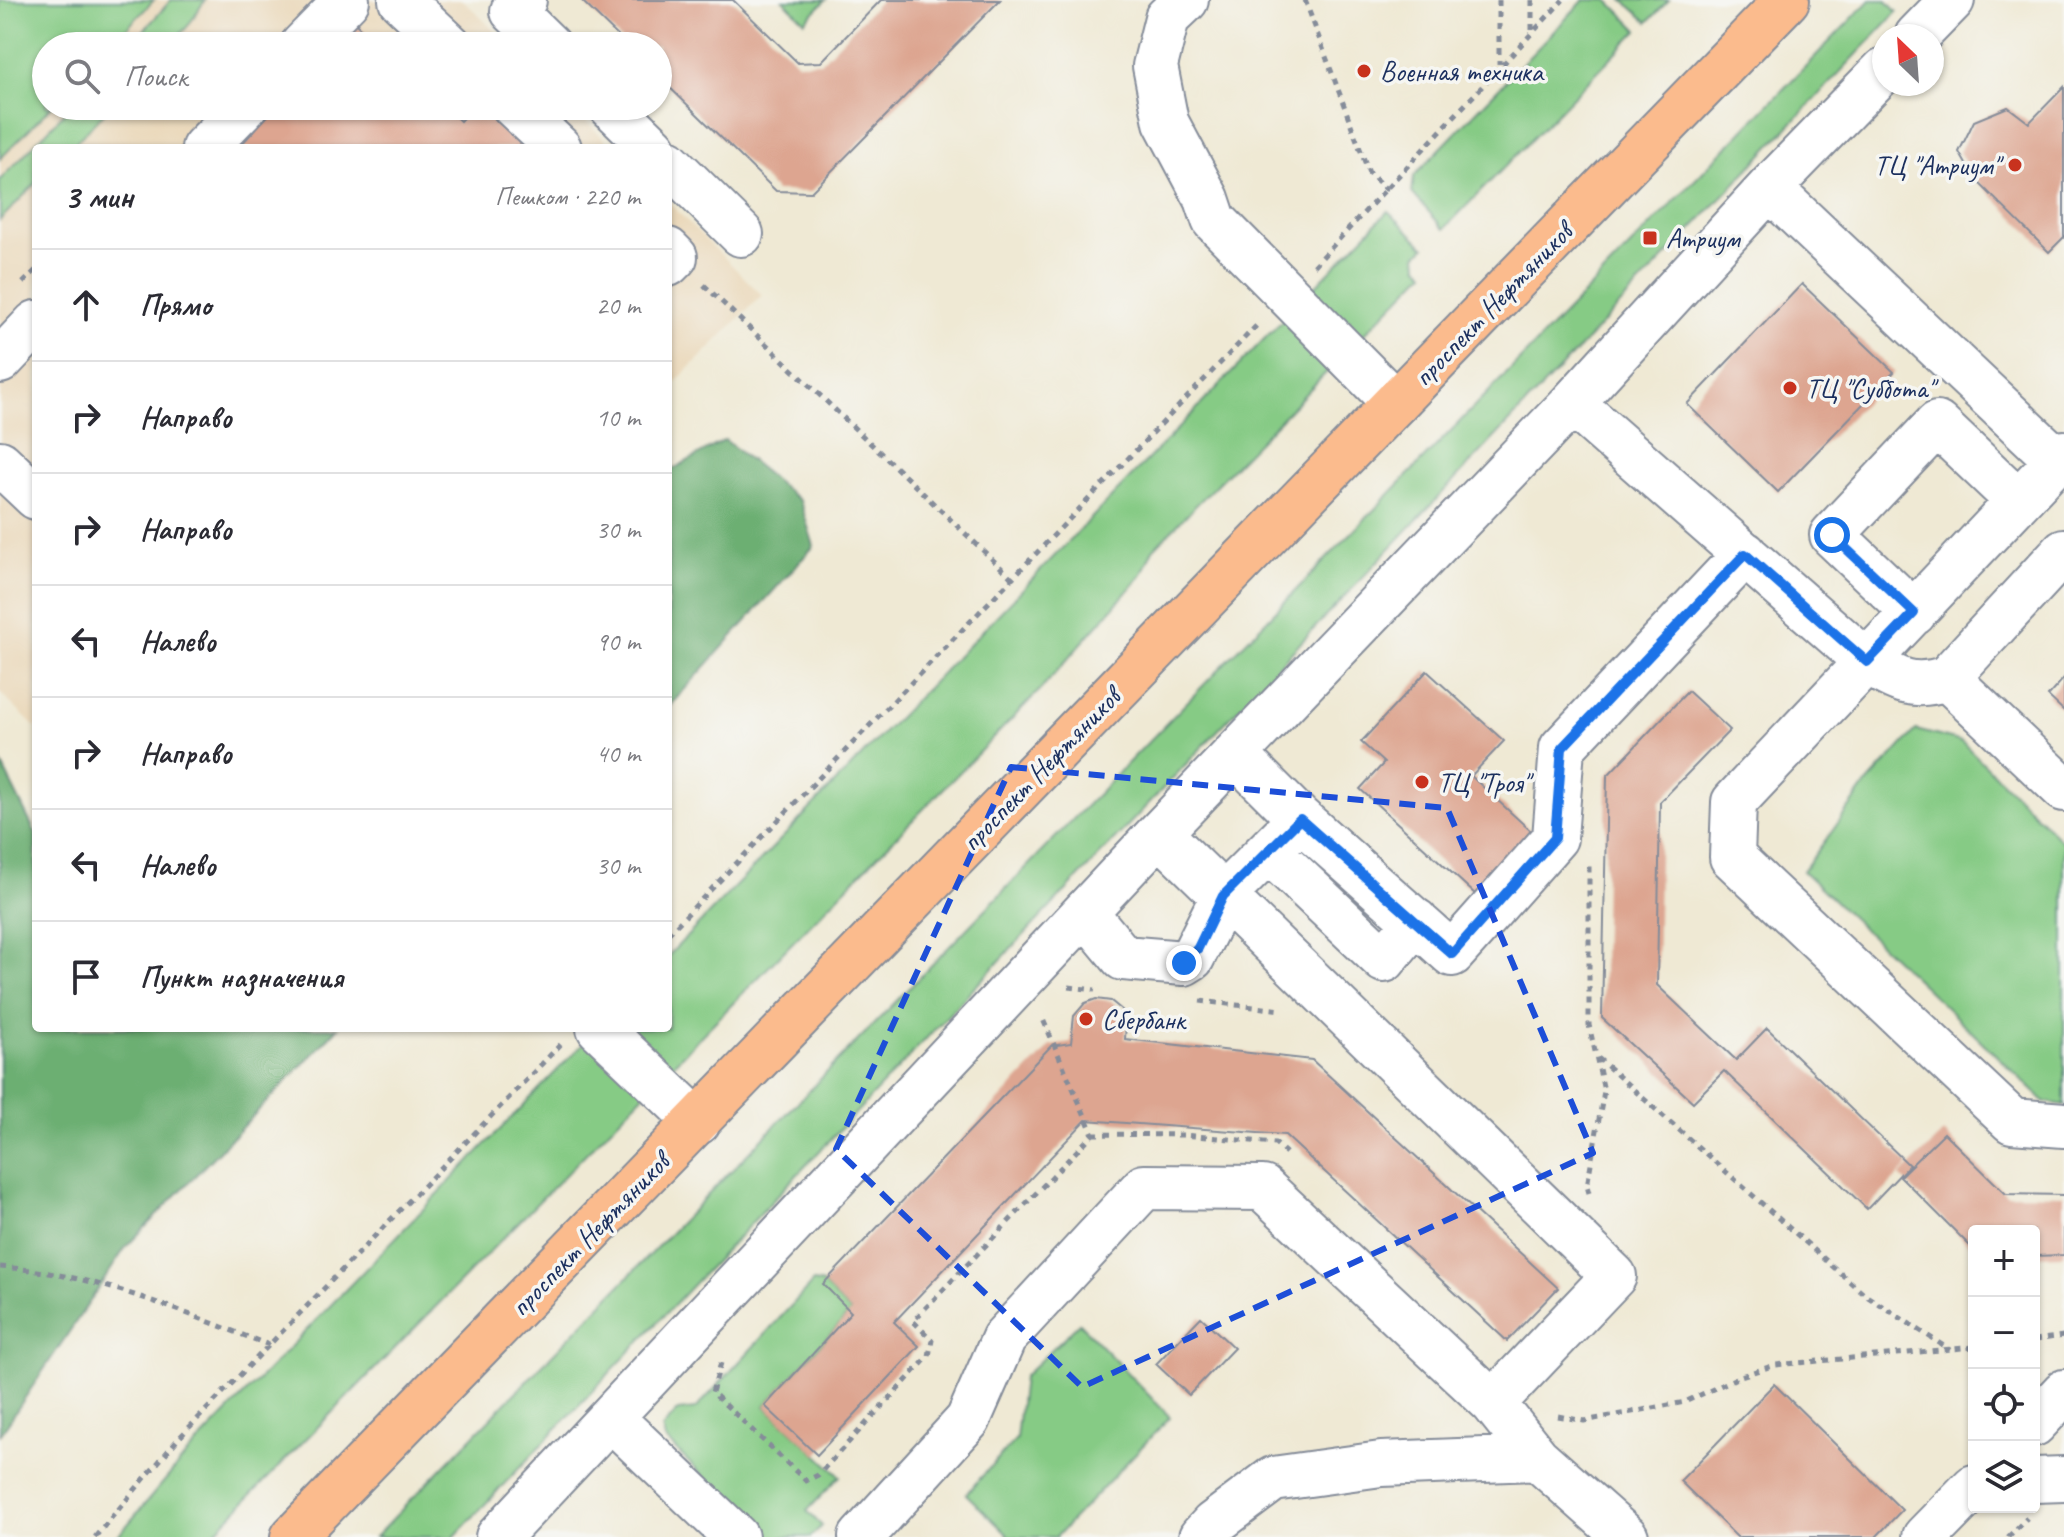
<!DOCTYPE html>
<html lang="ru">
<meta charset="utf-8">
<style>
body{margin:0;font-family:Caveat,sans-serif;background:#f7f7f7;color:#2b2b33}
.controls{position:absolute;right:24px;bottom:24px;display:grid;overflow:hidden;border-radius:8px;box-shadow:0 2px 6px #0004}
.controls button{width:72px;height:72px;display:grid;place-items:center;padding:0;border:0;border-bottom:2px solid #e1e1e2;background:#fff;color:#2b2b33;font:40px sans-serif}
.compass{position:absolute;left:1872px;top:24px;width:72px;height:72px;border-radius:50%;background:#fff;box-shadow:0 2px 6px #0004;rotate:335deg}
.stop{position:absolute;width:24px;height:24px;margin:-18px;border:6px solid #1a73e8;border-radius:50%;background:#fff}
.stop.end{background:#1a73e8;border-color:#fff;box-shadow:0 2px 8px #0008}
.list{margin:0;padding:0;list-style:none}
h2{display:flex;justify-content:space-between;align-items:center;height:104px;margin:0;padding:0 32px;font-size:34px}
h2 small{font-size:26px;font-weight:400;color:#7c7c81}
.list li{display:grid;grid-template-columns:52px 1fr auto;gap:24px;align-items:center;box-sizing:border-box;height:112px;padding:0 32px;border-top:2px solid #e1e1e2}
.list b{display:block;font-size:30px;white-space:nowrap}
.list em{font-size:26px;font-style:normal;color:#7c7c81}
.icon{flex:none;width:44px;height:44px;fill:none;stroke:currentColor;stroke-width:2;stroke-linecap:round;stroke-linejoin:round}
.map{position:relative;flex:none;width:2064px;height:1537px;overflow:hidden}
.search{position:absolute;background:#fff;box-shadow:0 2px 6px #0004;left:32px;top:32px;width:640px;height:88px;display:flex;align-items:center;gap:20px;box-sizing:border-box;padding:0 28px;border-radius:44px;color:#7c7c81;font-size:30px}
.panel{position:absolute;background:#fff;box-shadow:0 2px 6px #0004;left:32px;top:144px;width:640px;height:888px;border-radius:8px}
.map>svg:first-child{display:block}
</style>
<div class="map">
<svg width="2064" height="1537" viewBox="0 0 2064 1537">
<rect width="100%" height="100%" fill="#f6f6f2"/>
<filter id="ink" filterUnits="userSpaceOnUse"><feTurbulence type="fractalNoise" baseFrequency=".0125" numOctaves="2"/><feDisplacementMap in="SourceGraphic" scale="16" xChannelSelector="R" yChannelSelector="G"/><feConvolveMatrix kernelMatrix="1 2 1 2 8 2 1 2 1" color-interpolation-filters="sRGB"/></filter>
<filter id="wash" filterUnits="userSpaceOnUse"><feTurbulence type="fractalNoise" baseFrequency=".006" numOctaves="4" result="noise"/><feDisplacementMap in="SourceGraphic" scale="32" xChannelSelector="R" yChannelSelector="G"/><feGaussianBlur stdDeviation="1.8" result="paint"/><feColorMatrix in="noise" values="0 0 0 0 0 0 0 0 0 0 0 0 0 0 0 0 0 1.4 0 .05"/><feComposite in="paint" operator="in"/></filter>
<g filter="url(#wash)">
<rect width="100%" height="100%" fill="#efe9d4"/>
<path fill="#ead8ba" d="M0,0H463L510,46H46V106H571L613,148H36V728L0,693Z
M668,202L762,295L668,390Z"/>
<path fill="#86cb85" stroke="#507d72" stroke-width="2" d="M0,0H154L110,46H46V106H52L0,159Z
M171,0H205L188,26L169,46H130Z
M783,0H826L805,21Z
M1584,0H1608L1638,30L1444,229L1412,193L1414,176Z
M1623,0H1669L1648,22Z
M1870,0H1886L1897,12C1414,518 938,1032 454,1537H375Z
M71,106H111L70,148H36V183L0,220V180Z
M1388,211L1425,247L1417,255L1418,265L1425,272L1153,549L1141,576L1043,687L210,1537H117L189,1452L598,1028H668V956Z
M1916,730L1962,742L2064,843V1105L2045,1102L1803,871L1866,785Z
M813,1282L823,1284L851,1312L765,1406L840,1476L807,1511L822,1526L810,1537H765L665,1439L662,1428L678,1411L696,1409Z
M1079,1323L1170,1417L1056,1537H1010L966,1494L1016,1439L1023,1377Z"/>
<path fill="#6caf72" stroke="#446f68" stroke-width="2" d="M725,440L800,501L814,546L668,708V472Z
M0,761L36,834V1028H338L126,1247L0,1435Z"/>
<g id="blocks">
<path fill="#dda590" d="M581,0H733L798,63L821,62L881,0H1000L811,192L776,191L658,76V46H628Z
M355,23L379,46H333Z
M2064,87V237L2049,252L1974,178L1959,152L1974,121L2008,107L2029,123Z
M277,106H444L460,121L474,106H493L538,148H238Z
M1802,284L1894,372L1778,492L1687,404Z
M1427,671L1504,741L1471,776L1532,832L1475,894L1360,789L1384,763L1361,742Z
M2064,678V711L2048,696Z
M1688,691L1730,730L1660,802L1657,985L1736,1060L1767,1028L1909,1165L1867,1209L1724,1071L1693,1102L1602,1018L1607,776Z
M1096,999L1111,1001L1122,1010L1126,1021L1125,1039L1312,1060L1558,1288L1507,1341L1285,1135L1086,1120L894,1322L919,1346L817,1455L765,1406L851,1312L823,1284L1051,1046L1071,1043L1074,1016L1085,1003Z
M1944,1133L2006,1194L2064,1195V1255L2034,1256V1231H1974V1250L1900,1176Z
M1201,1317L1234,1348L1189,1395L1156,1364Z
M1774,1384L1902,1510L1876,1537H1737L1680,1481Z"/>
</g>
</g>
<g filter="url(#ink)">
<use href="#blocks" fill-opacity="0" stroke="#858c99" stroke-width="2"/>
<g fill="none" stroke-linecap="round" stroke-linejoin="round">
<g stroke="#858c99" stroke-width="48">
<path id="minor" d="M401,0L450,46
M524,0L513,11L549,46
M1186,0L1167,18L1155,66L1166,122L1207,199L1214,220L1395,403
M1917,36L1952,0
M302,46L347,0
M514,106L559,148
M611,106L654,148
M204,148L245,106
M668,162L741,234
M1769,188L2057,460
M668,250L675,257L668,264
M0,361L36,323
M1572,403L1867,662C1897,680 1912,690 1947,678L2064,551
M2064,453L1734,802L1732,857L2012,1121L2064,1125
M0,463L36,497
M1914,613L1832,535L1937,424L2018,501
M1947,678L2064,789
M1300,819L1452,954L1555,838L1562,748L1745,554
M1159,833L1614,1276L1493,1403L1537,1458L1626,1537
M1269,851L1384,960L1416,921
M1085,912L1123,958L1184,963L1192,958L1223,896L1300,819L1235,754
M599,1028L698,1122
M611,1418L736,1537
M2034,1424L2064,1392
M2034,1480L2064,1479
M498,1537L1159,833L1572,403L1769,188L1884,70
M861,1537L968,1420L1004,1338L1144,1187L1263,1188L1493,1403
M1201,1537L1213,1524L1273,1479L1381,1464L1537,1458
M1925,1537L1974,1487"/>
</g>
<g stroke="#858c99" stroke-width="48">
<path id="major" d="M293,1537L1787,0"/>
</g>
<path stroke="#858c99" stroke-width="5" stroke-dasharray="6 6" stroke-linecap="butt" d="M1305,0L1369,173L1387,190
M1499,0V64
M1532,0V31
M1314,266L1563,0
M23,283L36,270
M704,285L1013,579
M668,934L1260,322
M1069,987L1095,990
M1200,1001L1282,1010
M1598,1058L1865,1295L1950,1350
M1093,1134L1184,1135L1275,1143L1286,1153
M1589,1193L1587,1186L1604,1091L1589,1025V862
M0,1267C94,1273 182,1312 269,1345
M2034,1340L2064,1336
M721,1363L712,1392L806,1481L818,1475L929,1356L932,1340L913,1321L1093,1134L1042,1017
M1558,1416L1584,1421L1685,1402L1741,1376L1775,1365L1974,1347
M95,1537L178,1439L561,1044
M2008,1537L2027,1518"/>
<use href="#minor" stroke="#fff" stroke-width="44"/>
<use href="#major" stroke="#fbbb8d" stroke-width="44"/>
</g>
</g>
<g fill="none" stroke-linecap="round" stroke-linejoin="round" filter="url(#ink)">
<path stroke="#1a73e8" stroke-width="10" d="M1184,963L1198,948L1223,896L1300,819L1452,954L1555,838L1562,748L1745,554L1867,662L1914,613L1832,535"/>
</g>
<path fill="none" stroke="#1d4ed8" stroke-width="6" stroke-dasharray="16 10" stroke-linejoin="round" d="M1011,767L1447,808L1593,1153L1082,1387L836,1149Z"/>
<g fill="#c8321e" stroke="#f6f6f2" stroke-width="3">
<circle cx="1364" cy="71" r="8"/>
<circle cx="2015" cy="165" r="8"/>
<rect x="1642" y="230" width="16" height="16" rx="4"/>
<circle cx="1790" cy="388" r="8"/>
<circle cx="1422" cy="782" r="8"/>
<circle cx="1086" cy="1019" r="8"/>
</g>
<g text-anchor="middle" stroke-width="7" stroke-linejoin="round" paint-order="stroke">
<g font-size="28" fill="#1b2f5e" stroke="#f6f6f2" text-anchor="start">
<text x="1380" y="81">Военная техника</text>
<text x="1999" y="175" text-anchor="end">ТЦ "Атриум"</text>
<text x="1666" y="248">Атриум</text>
<text x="1806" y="398">ТЦ "Суббота"</text>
<text x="1438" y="792">ТЦ "Троя"</text>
<text x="1102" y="1029">Сбербанк</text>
</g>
<g font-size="28" fill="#1b2f5e" stroke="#f6f6f2">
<text transform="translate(1492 304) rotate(-46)" y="10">проспект Нефтяников</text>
<text transform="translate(1040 769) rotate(-46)" y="10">проспект Нефтяников</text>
<text transform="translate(589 1234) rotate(-46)" y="10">проспект Нефтяников</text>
</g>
</g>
</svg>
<div class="controls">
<button>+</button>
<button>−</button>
<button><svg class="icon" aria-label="locate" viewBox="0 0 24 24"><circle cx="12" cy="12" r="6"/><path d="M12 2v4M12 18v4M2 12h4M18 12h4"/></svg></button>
<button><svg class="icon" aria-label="layers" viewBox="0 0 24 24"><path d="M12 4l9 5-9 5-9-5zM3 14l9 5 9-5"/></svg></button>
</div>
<svg class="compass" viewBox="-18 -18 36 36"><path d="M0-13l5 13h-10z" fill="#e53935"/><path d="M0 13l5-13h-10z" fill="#7c7c81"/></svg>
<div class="stop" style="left:1832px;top:535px"></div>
<div class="stop end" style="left:1184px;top:963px"></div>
<div class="search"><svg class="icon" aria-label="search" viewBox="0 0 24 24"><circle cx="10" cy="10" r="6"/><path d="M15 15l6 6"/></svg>Поиск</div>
<section class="panel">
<h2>3 мин<small>Пешком · 220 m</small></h2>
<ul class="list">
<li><svg class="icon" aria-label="ahead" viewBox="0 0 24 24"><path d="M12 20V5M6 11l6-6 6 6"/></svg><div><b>Прямо</b></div><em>20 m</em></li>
<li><svg class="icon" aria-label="right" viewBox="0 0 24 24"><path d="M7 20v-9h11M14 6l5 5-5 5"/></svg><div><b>Направо</b></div><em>10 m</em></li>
<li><svg class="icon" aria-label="right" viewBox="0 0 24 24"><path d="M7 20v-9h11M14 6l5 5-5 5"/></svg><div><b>Направо</b></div><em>30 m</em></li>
<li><svg class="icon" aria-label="left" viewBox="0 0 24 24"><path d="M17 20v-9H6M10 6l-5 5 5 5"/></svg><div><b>Налево</b></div><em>90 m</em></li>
<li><svg class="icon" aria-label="right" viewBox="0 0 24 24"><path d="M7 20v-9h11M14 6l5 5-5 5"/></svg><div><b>Направо</b></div><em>40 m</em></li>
<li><svg class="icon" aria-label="left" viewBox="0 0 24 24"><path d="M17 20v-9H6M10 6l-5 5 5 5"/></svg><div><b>Налево</b></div><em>30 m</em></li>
<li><svg class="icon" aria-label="arrive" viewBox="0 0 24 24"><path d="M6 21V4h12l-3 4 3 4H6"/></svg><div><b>Пункт назначения</b></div></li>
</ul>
</section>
</div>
